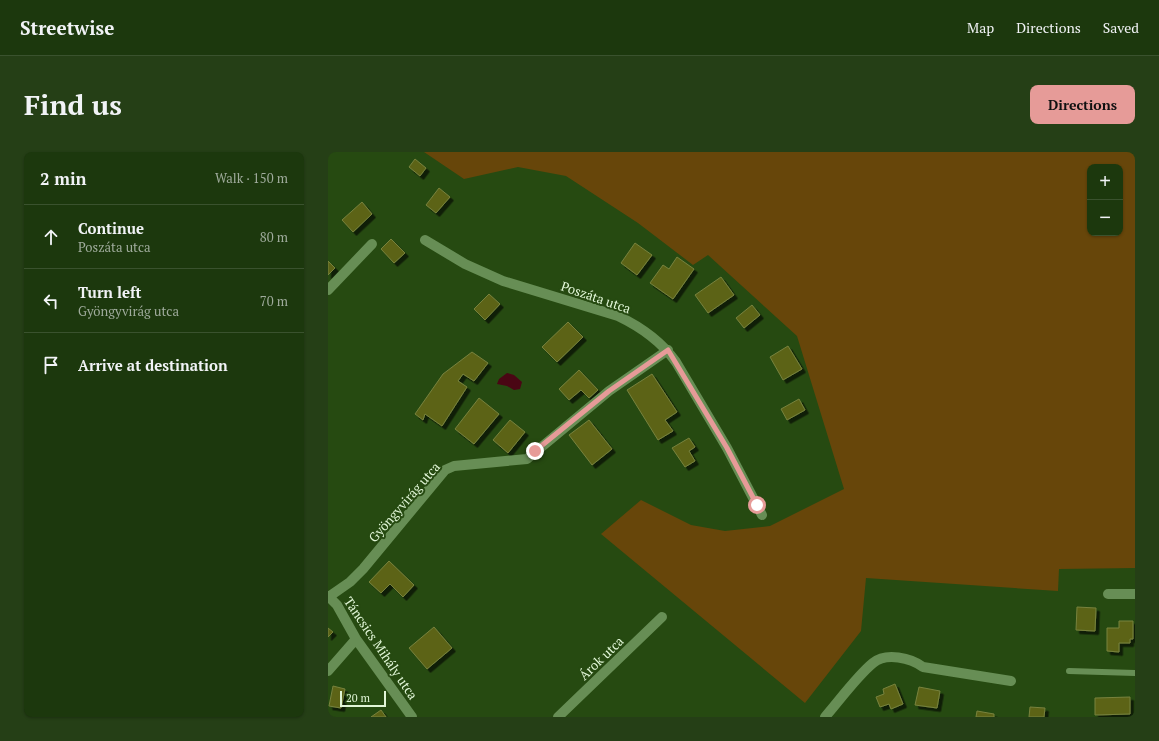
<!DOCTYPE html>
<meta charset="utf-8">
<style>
body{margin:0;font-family:"PT Serif",serif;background:#253f16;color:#f1f3f6}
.controls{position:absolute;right:12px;top:12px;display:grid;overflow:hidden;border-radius:8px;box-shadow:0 1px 3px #0004}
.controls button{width:36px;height:36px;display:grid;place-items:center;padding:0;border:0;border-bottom:1px solid #3a522e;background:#1c380d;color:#f1f3f6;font:20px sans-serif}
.scale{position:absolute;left:12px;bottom:10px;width:46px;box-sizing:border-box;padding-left:4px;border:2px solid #e1f6d7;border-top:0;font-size:11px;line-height:14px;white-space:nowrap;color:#e1f6d7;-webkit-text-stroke:3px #264a11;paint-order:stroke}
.stop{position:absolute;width:12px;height:12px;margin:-9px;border:3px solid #e69b98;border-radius:50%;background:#fff}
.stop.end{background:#e69b98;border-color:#fff;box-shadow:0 1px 4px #0008}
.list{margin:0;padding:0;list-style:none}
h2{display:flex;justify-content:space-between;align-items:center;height:52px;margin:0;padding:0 16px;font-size:17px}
h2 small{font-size:13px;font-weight:400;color:#a0ac9d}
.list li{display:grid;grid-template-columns:26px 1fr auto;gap:12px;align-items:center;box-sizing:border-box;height:64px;padding:0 16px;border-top:1px solid #3a522e}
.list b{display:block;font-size:15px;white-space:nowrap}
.list p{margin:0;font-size:13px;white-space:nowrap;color:#a0ac9d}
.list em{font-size:13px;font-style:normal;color:#a0ac9d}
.icon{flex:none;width:22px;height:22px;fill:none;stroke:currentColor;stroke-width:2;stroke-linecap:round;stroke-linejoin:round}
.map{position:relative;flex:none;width:807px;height:565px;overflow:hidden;border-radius:8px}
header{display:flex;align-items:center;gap:24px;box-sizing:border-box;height:56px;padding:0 20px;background:#1c380d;border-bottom:1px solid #3a522e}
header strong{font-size:19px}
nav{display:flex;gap:22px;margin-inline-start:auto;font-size:14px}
.intro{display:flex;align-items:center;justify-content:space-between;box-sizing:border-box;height:96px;padding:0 24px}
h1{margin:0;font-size:28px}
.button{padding:10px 18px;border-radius:8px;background:#e69b98;color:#111;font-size:14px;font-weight:700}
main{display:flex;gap:24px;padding:0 24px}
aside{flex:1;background:#1c380d;border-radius:8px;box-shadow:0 1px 3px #0004}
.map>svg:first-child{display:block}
</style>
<header>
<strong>Streetwise</strong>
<nav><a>Map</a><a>Directions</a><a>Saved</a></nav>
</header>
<div class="intro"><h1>Find us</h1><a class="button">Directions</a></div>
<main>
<aside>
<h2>2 min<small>Walk · 150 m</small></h2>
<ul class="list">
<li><svg class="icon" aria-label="ahead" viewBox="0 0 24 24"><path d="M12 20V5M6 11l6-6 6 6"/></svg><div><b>Continue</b><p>Poszáta utca</p></div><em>80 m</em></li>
<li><svg class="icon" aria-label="left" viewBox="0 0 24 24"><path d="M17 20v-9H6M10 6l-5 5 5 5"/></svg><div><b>Turn left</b><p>Gyöngyvirág utca</p></div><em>70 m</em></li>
<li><svg class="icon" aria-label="arrive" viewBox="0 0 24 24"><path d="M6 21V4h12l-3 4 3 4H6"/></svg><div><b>Arrive at destination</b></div></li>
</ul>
</aside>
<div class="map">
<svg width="807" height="565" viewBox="0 0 807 565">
<defs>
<filter id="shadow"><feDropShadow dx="3.5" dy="3.5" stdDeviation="0" flood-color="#0009"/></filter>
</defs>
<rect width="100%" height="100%" fill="#264a11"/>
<path fill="#67460a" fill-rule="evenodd" d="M96,0H807V416L731,417L730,439L538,426L533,479L477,551L273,382L313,348L363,373L397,379L442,374L516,337L469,184L380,103L365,113L310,71L238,24L190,15L136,27ZM762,15H792V81H762Z"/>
<path fill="#4a0614" d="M179,221L186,223L194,230L192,237L186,238L179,234L169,232L171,227Z"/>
<path fill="#5b6419" stroke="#78823d" filter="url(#shadow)" d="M87,7L98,16L92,24L81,15Z
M111,36L122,45L108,61L98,53Z
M34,50L44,62L25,80L14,68Z
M63,87L77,101L66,111L53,97Z
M307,91L324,103L309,123L293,111Z
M349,105L366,117L345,147L322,131L335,113L341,117Z
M0,109L7,116L0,123Z
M393,125L406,143L380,161L367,143Z
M161,142L172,152L157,168L146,157Z
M424,153L432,163L416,176L408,166Z
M240,170L255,185L229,210L214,195Z
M460,194L474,217L455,228L442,205Z
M144,200L160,211L146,229L135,222L130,229L139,235L114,274L97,262L95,268L87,262L115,222Z
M251,218L270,238L261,246L253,238L241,248L231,237Z
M324,222L349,260L337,268L345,279L330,288L299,238Z
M151,246L171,262L146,292L127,277Z
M471,247L477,258L459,268L453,257Z
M182,268L197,280L180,301L165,288Z
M261,268L284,297L264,313L241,283Z
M361,286L367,295L361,299L367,309L357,315L344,296Z
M61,409L86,433L75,445L62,432L53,441L41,430Z
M749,455L768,456L767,479L748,478Z
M791,469H805V487H802V491H791V500L779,499V476H791Z
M106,475L124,496L99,517L81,496Z
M0,476L5,480L0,485Z
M567,532L575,552L563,557L561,552L552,555L548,545L556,542L555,537Z
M5,534L17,537L13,556L1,554Z
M591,535L612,539L609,556L587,553Z
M802,545V562L767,563V546Z
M702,555L717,556L716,565H701Z
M53,558L58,565H43Z
M649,559L666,562V565H648Z"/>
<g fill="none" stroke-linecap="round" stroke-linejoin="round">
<path stroke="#678e55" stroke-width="6" d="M741,519L807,521"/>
<path stroke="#678e55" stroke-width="10" d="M97,88L137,112L175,129L290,164C313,175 333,189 348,210L399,296L434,363
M0,138L44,92
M780,442H807
M0,444L9,453L28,487L84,565
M2,444L22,430L35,417L117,318L126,314L199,307L281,239L340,198
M0,519L28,487
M230,565L334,465
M497,565C511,549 529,524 545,511C558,500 583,506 595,515L683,529"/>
</g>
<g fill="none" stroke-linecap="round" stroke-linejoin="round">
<path stroke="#e69b98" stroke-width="5" d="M207,299L281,239L340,198L399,296L429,353"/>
</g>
<g text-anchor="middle" stroke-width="4" stroke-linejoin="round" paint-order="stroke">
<g font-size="13" fill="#e1f6d7" stroke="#264a11">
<text transform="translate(268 145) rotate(19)" y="5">Poszáta utca</text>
<text transform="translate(76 350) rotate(-49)" y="5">Gyöngyvirág utca</text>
<text transform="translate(53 496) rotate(56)" y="5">Táncsics Mihály utca</text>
<text transform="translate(273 506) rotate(-44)" y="5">Árok utca</text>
</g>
</g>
</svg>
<div class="controls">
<button>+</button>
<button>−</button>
</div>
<div class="scale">20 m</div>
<div class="stop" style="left:429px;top:353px"></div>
<div class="stop end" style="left:207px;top:299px"></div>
</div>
</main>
